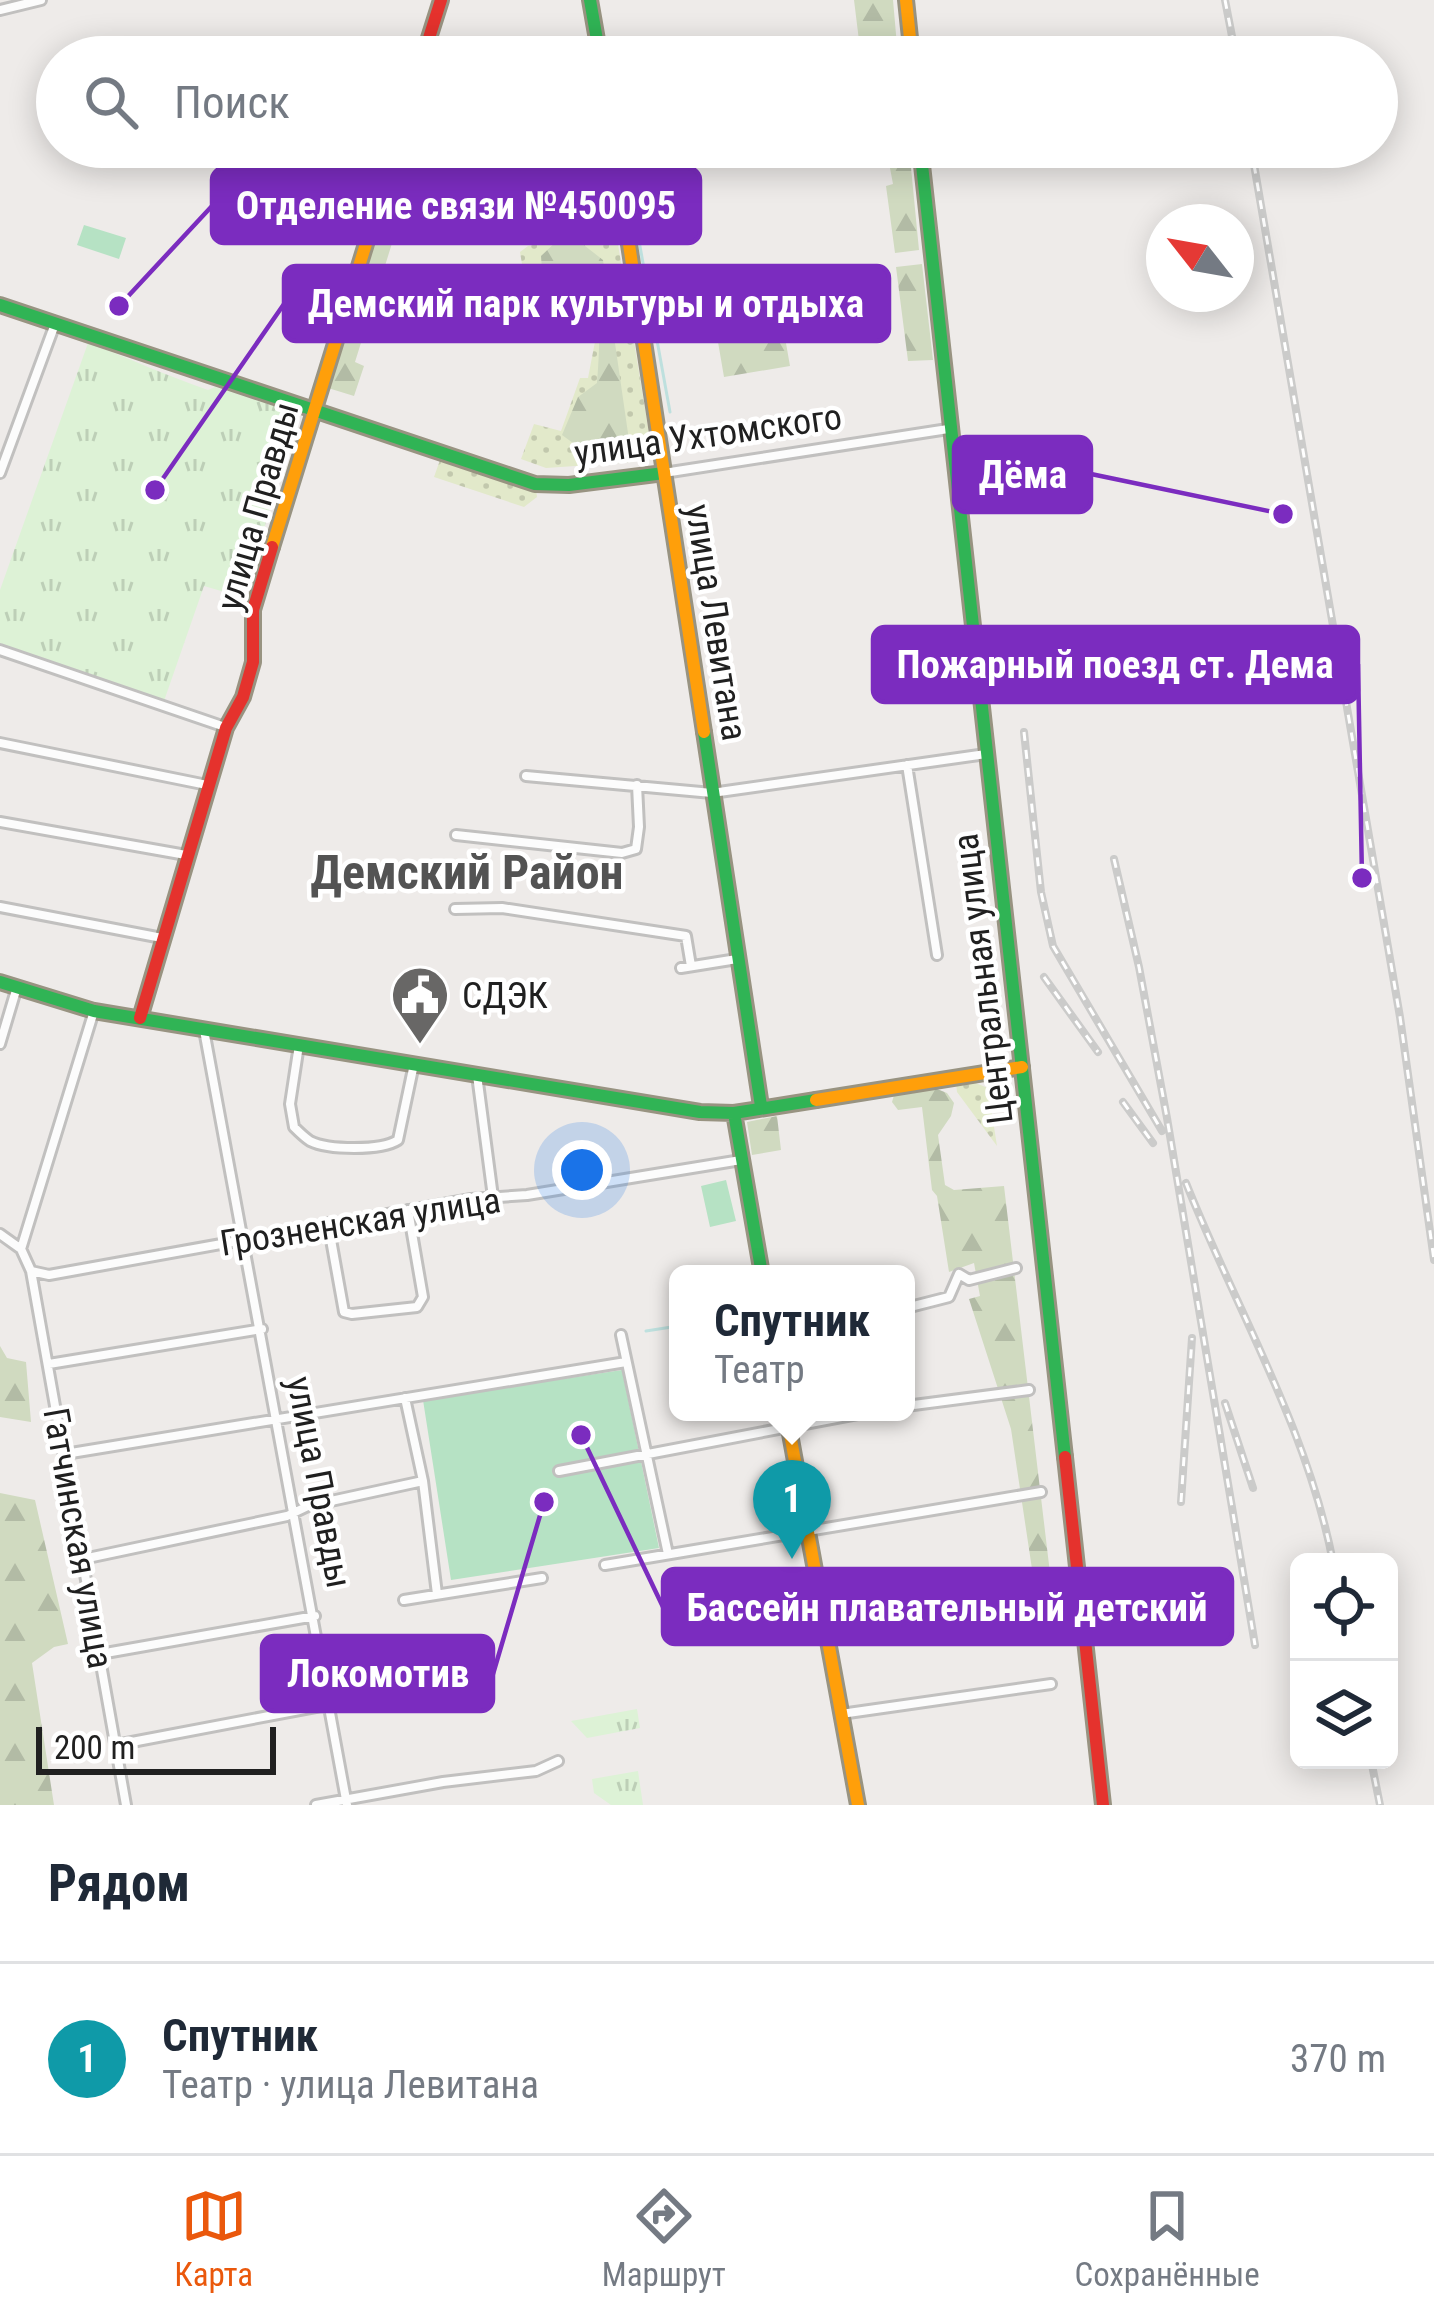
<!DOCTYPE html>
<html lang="ru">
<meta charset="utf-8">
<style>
body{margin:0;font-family:"Roboto Condensed",sans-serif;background:#f2f2f3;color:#1f2937}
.controls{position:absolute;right:36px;bottom:36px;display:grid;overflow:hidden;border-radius:18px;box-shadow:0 6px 30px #0003}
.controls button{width:108px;height:108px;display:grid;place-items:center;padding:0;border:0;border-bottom:3px solid #e0e1e3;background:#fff;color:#1f2937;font:60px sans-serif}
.compass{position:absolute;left:1146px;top:204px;width:108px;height:108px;border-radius:50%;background:#fff;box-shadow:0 6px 30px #0003;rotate:301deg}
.scale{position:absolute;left:36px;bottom:30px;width:240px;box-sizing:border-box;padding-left:12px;border:6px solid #202020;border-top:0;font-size:33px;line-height:42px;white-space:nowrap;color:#202020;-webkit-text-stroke:9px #fff;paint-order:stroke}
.you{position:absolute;left:582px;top:1170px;width:42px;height:42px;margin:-30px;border:9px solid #fff;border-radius:50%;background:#1a73e8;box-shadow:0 0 0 18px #1a73e833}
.badge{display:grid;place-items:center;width:78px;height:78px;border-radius:50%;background:#ea580c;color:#fff;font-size:39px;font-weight:700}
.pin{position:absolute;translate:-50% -99px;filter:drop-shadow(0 3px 6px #0008)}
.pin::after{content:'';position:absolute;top:63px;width:42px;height:36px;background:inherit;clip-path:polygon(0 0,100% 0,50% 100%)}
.popup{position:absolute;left:669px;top:1265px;width:246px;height:156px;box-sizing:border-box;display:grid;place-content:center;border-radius:18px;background:#fff;filter:drop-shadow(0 3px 9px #0005);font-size:39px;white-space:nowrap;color:#747a83}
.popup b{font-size:45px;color:#1f2937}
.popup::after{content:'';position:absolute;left:50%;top:100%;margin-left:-24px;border:24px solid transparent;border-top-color:#fff}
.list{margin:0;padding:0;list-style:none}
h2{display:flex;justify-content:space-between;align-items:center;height:156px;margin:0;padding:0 48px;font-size:51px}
h2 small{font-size:39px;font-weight:400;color:#747a83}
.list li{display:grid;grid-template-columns:78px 1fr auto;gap:36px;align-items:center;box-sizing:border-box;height:192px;padding:0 48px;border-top:3px solid #e0e1e3}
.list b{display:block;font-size:45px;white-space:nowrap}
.list p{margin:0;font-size:39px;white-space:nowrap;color:#747a83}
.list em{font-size:39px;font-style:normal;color:#747a83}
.icon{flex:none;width:66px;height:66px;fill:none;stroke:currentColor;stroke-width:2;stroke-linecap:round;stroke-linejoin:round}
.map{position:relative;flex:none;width:1434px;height:1805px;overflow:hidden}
.search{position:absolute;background:#fff;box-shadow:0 6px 30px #0003;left:36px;right:36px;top:36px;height:132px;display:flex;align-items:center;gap:30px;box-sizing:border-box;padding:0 42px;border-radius:66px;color:#747a83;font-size:45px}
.sheet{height:348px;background:#fff}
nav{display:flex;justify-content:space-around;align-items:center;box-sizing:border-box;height:168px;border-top:3px solid #e0e1e3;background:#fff;font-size:33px;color:#747a83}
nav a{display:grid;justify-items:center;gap:6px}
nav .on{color:#ea580c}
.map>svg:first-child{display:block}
</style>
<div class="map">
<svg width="1434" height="1805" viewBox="0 0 1434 1805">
<defs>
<pattern id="grass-dots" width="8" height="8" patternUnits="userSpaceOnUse" patternTransform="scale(3)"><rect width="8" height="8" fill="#e2e9ca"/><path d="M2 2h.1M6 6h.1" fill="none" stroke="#c2c8ad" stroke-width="1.8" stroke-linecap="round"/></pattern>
<pattern id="forest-firs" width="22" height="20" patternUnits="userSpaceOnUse" patternTransform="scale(3)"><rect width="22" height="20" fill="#d0dac0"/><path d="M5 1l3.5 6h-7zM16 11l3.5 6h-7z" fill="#b2bba5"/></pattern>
<pattern id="park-tufts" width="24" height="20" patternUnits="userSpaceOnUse" patternTransform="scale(3)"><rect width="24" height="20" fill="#ddf2d6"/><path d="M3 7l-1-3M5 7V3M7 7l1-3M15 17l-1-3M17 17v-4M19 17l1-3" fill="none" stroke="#bdcfb7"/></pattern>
</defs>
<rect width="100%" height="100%" fill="#eeebe9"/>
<path fill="url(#grass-dots)" d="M605,165L650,439L634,462L546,468L521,459L534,424L561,431L580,378H588L598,326L594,313L570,302L562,321H546L528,301L520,252L528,246L557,240L553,210L558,208L554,186L584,168Z
M440,460L536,489L537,497L524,507L434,477Z
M963,1078L988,1088L997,1146L957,1092L956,1082Z"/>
<path fill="url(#forest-firs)" d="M854,0H893L898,57H861Z
M404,147H422L355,362L364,366L354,396L328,388Z
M886,147H909L919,250L895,253L886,186L893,184Z
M571,235L603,260L631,454L591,456L562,435L578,397L597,383C598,371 602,319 596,313C590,307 576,302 569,298L559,316L549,319L534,302L542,270L541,256L560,238Z
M922,264L933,360L908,361L896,267Z
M773,269L790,366L724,377L707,278Z
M932,1087L947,1093L954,1103L951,1116L938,1135L945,1185L954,1190L1004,1186L1057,1632L1041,1629L1011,1429L969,1299L980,1296L974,1263L949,1272L937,1196L932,1190L922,1107L898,1110L892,1102L895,1092Z
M777,1116L781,1150L752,1155L747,1122Z
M0,1346L7,1358L26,1362L31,1422L0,1417Z
M0,1493L35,1500L68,1644L54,1647L32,1663L54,1805H0Z"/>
<path fill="url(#park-tufts)" d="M88,343C129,358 167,376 208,390L215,387L296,413L245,598L204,586L164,701L0,645V590Z
M637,1709L640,1728L587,1738L571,1721Z
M638,1771L643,1805H611L594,1793L592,1779Z"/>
<path fill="#b6e2c4" d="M84,225L126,238L119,259L77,245Z
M726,1180L736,1221L710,1227L701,1186Z
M622,1370L659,1548L451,1580L423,1400Z
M737,1603L743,1608L746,1627L743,1634L686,1644L678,1619L681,1614Z"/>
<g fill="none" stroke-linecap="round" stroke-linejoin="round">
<path stroke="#bee0de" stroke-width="3" d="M622,147L670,412
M646,1331L678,1326"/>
<g stroke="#c1c0bf" stroke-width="14">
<path id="street" d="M0,10L41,0
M0,473L55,324
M664,473L948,429
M0,650L225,727
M0,743L207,785
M907,765L937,955
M526,776L712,793L986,754
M0,822L186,855
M456,835L622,853L636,849L639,827L637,785
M0,907L162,938
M455,909L502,908L686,936L691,966
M681,968L737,959
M204,1030L347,1805
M0,1044L17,987
M299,1045L290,1104L294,1127C299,1132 304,1137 310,1141C328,1150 381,1151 398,1140L414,1064
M477,1075L493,1197
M328,1223L344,1312L352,1314L417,1307L423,1297L408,1210
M0,1234L21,1249L31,1271L49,1275L471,1199L527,1195L741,1160
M21,1249L94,1011
M31,1271L126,1805
M906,1308L949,1297L959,1274L969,1280L1016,1268
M621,1335L668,1554
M49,1364L262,1329
M405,1398L423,1481L437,1594
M906,1406L1029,1390
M65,1454L626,1362
M559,1471L868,1412
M83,1559L287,1516L308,1506L423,1481
M605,1565L1041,1492
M404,1600L542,1578
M825,1626L1032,1587
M100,1654L315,1616
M841,1714L1051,1684
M116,1745L321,1706L330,1707
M316,1805L443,1782L536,1771L558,1761"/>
</g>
<g stroke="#989381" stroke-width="18">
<path id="fast" d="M590,0L600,57
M920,147L1065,1457
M0,305L535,484L569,485L664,473
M704,732L761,1106
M0,982L94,1011L700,1112L734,1113L816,1100
M734,1113L762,1274"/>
</g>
<g stroke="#989381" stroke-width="18">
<path id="slow" d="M906,0L912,57
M614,147L704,732
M272,547L396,147
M816,1100L1022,1067
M786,1412L858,1805"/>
</g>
<g stroke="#989381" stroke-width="18">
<path id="jam" d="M423,57L441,0
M140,1018L226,728L243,697L253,662V610L272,547
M1065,1457L1103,1805"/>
</g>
<use href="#street" stroke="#fcfcfc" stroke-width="8"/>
<use href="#fast" stroke="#30b455" stroke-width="12"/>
<use href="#slow" stroke="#ff9f0a" stroke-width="12"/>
<use href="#jam" stroke="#e5322d" stroke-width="12"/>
<g stroke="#cbcbca" stroke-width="8">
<path id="rail" d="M1225,0L1236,57
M1251,147L1400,1017L1434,1260
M1024,732L1041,892L1053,946L1162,1131
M1114,859L1139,967L1167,1118L1255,1645
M1044,977L1098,1052
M1123,1102L1153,1143
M1186,1183C1236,1309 1307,1427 1333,1562
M1225,1403L1253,1488
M1181,1502L1192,1338
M1371,1760L1380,1805"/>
</g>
<use href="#rail" stroke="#fff" stroke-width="3" stroke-dasharray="9" stroke-linecap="butt"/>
</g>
<defs>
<g id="civic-pin" transform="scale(3)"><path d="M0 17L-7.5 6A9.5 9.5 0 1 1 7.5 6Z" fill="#686766" stroke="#fff"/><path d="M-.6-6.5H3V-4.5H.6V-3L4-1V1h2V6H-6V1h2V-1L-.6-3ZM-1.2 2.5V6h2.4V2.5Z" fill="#fff"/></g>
</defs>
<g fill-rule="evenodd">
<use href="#civic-pin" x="420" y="995"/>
</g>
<g text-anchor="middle" stroke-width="9" stroke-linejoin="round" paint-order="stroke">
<g font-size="36" fill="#202020" stroke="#fff">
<text transform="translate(708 434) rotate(-8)" y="13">улица Ухтомского</text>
<text transform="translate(257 506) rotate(-74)" y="13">улица Правды</text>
<text transform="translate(717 622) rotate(81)" y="13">улица Левитана</text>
<text transform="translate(982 979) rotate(-97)" y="13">Центральная улица</text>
<text transform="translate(360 1221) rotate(-9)" y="13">Грозненская улица</text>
<text transform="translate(320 1482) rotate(79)" y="13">улица Правды</text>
<text transform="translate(79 1538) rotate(80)" y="13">Гатчинская улица</text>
</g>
<g font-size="36" fill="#202020" stroke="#fff" text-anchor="start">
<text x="462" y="1008">СДЭК</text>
</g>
<g font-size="48" font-weight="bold" fill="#535353" stroke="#fff">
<text x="467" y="889">Демский Район</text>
</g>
</g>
<path fill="none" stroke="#7b2cbf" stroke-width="4.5" d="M119 306L212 206M155 490L284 304M1283 514L1091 474M1362 878L1358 664M581 1435L663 1607M544 1502L493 1674"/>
<g fill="#7b2cbf" stroke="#fff" stroke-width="4.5">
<circle cx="119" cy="306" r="12"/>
<circle cx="155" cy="490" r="12"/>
<circle cx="1283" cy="514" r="12"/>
<circle cx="1362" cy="878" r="12"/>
<circle cx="581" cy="1435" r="12"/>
<circle cx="544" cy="1502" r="12"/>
</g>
<g fill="#7b2cbf" stroke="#7b2cbf" stroke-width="4.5">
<rect x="212" y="168" width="488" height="75" rx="12"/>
<rect x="284" y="266" width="605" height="75" rx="12"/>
<rect x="954" y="437" width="137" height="75" rx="12"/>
<rect x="873" y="627" width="485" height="75" rx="12"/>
<rect x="663" y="1569" width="569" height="75" rx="12"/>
<rect x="262" y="1636" width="231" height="75" rx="12"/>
</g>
<g font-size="39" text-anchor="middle" font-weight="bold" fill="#fff">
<text x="456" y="219">Отделение связи №450095</text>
<text x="586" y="317">Демский парк культуры и отдыха</text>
<text x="1023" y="488">Дёма</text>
<text x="1115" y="678">Пожарный поезд ст. Дема</text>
<text x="947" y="1621">Бассейн плавательный детский</text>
<text x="378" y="1687">Локомотив</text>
</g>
</svg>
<div class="controls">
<button><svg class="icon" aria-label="locate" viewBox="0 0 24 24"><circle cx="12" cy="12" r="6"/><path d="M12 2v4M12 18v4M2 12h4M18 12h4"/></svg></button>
<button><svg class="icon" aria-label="layers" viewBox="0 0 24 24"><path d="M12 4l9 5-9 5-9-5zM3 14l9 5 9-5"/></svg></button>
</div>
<svg class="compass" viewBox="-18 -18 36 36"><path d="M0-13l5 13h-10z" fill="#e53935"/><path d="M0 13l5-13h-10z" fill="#747a83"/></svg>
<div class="scale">200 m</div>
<div class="you"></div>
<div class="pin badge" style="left:792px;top:1559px;background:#0f9aa8">1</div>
<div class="popup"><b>Спутник</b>Театр</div>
<div class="search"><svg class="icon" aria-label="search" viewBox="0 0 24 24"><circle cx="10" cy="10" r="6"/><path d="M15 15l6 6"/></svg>Поиск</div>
</div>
<section class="sheet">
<h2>Рядом<small></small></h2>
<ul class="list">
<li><span class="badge" style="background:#0f9aa8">1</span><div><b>Спутник</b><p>Театр · улица Левитана</p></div><em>370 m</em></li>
</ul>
</section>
<nav>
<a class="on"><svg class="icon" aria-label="map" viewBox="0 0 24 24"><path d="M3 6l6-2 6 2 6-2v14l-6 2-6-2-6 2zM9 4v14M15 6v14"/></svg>Карта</a>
<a><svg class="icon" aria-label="directions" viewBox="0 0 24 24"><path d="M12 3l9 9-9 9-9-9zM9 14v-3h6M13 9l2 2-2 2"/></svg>Маршрут</a>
<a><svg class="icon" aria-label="saved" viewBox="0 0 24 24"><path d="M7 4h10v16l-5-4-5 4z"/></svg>Сохранённые</a>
</nav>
